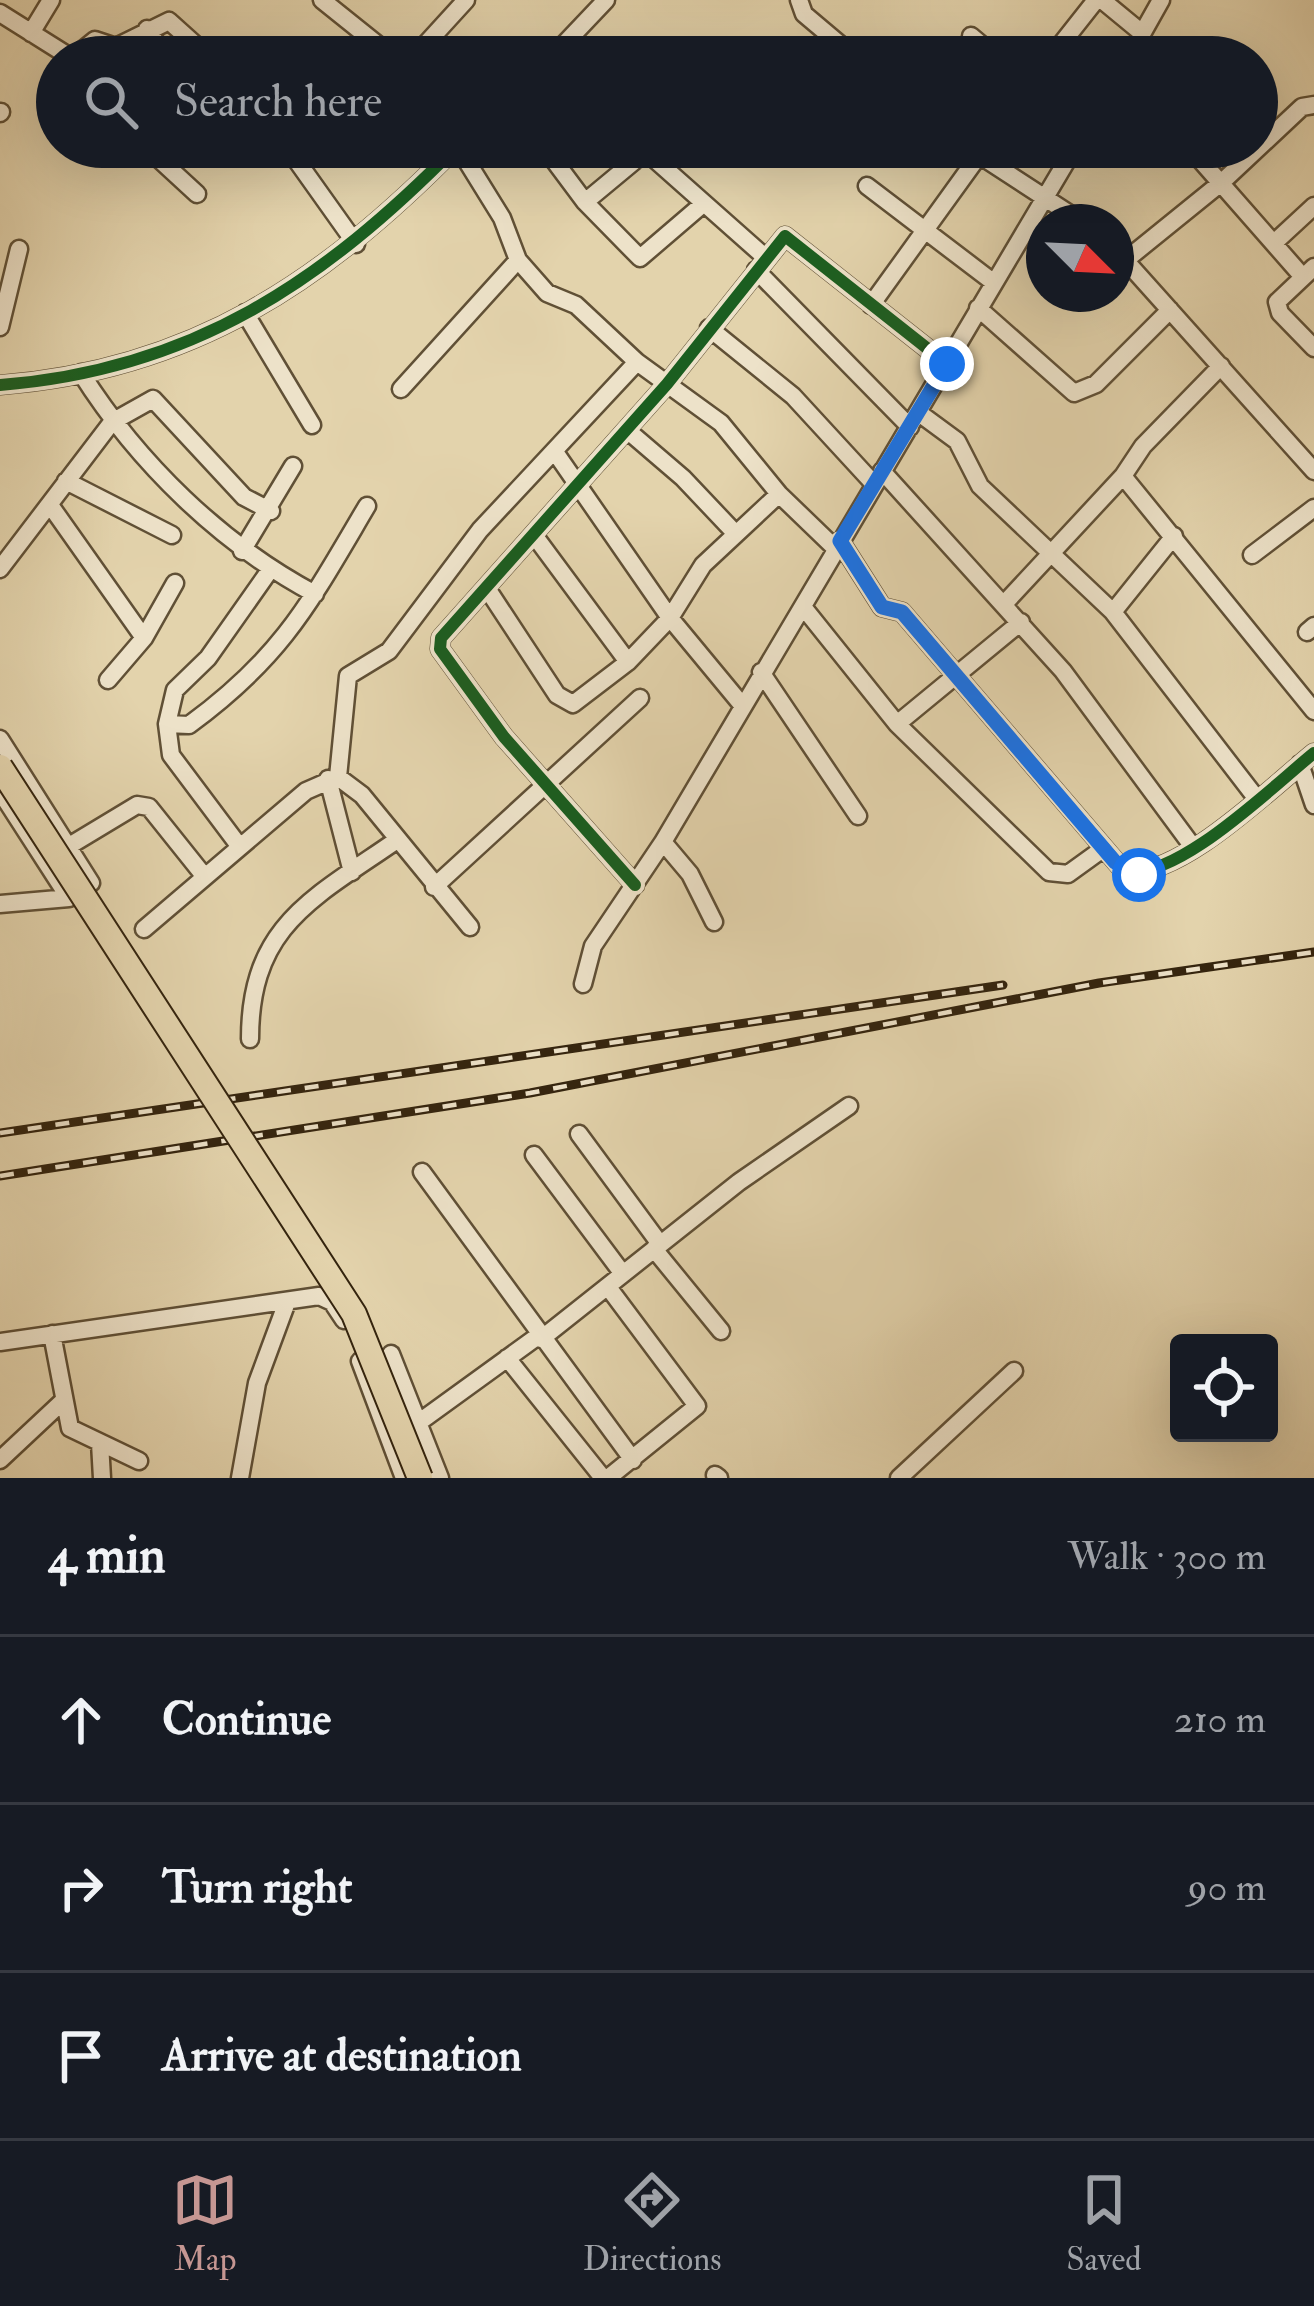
<!DOCTYPE html>
<meta charset="utf-8">
<style>
body{margin:0;font-family:"IM FELL Double Pica",serif;background:#242831;color:#f1f3f6}
.controls{position:absolute;right:36px;bottom:36px;display:grid;overflow:hidden;border-radius:12px;box-shadow:0 12px 48px #0002}
.controls button{width:108px;height:108px;display:grid;place-items:center;padding:0;border:0;border-bottom:3px solid #363941;background:#171b24;color:#f1f3f6;font:60px sans-serif}
.compass{position:absolute;left:1026px;top:204px;width:108px;height:108px;border-radius:50%;background:#171b24;box-shadow:0 12px 48px #0002;rotate:114deg}
.stop{position:absolute;width:36px;height:36px;margin:-27px;border:9px solid #1a73e8;border-radius:50%;background:#fff}
.stop.end{background:#1a73e8;border-color:#fff;box-shadow:0 3px 12px #0008}
.list{margin:0;padding:0;list-style:none}
h2{display:flex;justify-content:space-between;align-items:center;height:156px;margin:0;padding:0 48px;font-size:51px}
h2 small{font-size:39px;font-weight:400;color:#9ea1a6}
.list li{display:grid;grid-template-columns:78px 1fr auto;gap:36px;align-items:center;box-sizing:border-box;height:168px;padding:0 48px;border-top:3px solid #363941}
.list b{display:block;font-size:45px;white-space:nowrap}
.list em{font-size:39px;font-style:normal;color:#9ea1a6}
.icon{flex:none;width:66px;height:66px;fill:none;stroke:currentColor;stroke-width:2;stroke-linecap:round;stroke-linejoin:round}
.map{position:relative;flex:none;width:1314px;height:1478px;overflow:hidden}
.search{position:absolute;background:#171b24;box-shadow:0 12px 48px #0002;left:36px;right:36px;top:36px;height:132px;display:flex;align-items:center;gap:30px;box-sizing:border-box;padding:0 42px;border-radius:66px;color:#9ea1a6;font-size:45px}
.sheet{height:660px;background:#171b24}
nav{display:flex;justify-content:space-around;align-items:center;box-sizing:border-box;height:168px;border-top:3px solid #363941;background:#171b24;font-size:33px;color:#9ea1a6}
nav a{display:grid;justify-items:center;gap:6px}
nav .on{color:#c59692}
.map>svg:first-child{display:block}
</style>
<div class="map">
<svg width="1314" height="1478" viewBox="0 0 1314 1478">
<rect width="100%" height="100%" fill="#e3d3ac"/>
<filter id="stains"><feTurbulence type="fractalNoise" baseFrequency=".00167" numOctaves="4"/><feColorMatrix values="0 0 0 0 .2 0 0 0 0 .09 0 0 0 0 .02 0 0 0 .5 -.17"/></filter>
<radialGradient id="worn" r=".72"><stop offset=".6" stop-color="#630" stop-opacity="0"/><stop offset="1" stop-color="#630" stop-opacity=".3"/></radialGradient>
<g fill="none" stroke-linecap="round" stroke-linejoin="round">
<g stroke="#605036" stroke-width="21">
<path id="street" d="M322,0L393,57
M799,0L804,14L855,57
M1102,0L1142,33
M0,13L70,57
M147,29L166,57
M31,33L51,0
M971,36L996,57
M74,57L95,40L116,47L169,21L209,57
M414,57L466,0
M552,57L606,0
M1051,57L1096,0
M1129,57L1161,0
M0,113L1,112
M146,147L197,194
M287,147L356,244
M458,147L502,218L518,260L547,293L576,305L637,362L721,423L779,494L836,549
M544,147L585,202L640,258L703,204
M967,147L1082,222
M1189,147L1303,277
M867,186L993,282
M585,202L638,158L651,156L766,258
M1275,242L1314,206
M1116,250L1314,471
M1127,259L1222,182L1302,107L1314,105
M1314,267L1277,302L1280,313L1314,348
M756,270L910,427
M871,305L985,147
M978,308L1074,393L1096,384L1170,310
M245,313L312,425
M0,327L19,249
M709,328L793,396L874,484
M1221,366L1143,446L1123,476L1314,711
M81,373C138,463 221,544 315,594
M0,385C193,370 324,281 456,147
M401,389L518,260
M919,413L957,441L980,486L1113,612L1257,799
M627,430L683,478L736,534
M555,452L670,618L742,705
M882,471L1063,671L1193,847
M66,481L172,535
M50,505L144,638
M534,535L628,662
M840,541L882,607L902,612L1123,870C1173,885 1274,785 1314,753
M242,551L293,466
M1252,555L1314,508
M0,569L112,422L153,399L244,497L271,511
M270,570L208,658L175,690L167,724L189,725C283,656 309,604 367,506
M488,590L557,695L573,704L628,662L670,618L703,565L779,494
M1004,604L1123,476
M804,608L897,724L1049,872L1068,874L1104,848
M1113,612L1174,536
M1307,632L1314,626
M761,672L858,816
M108,680L144,638L175,583
M167,724L171,755L240,847
M897,724L1021,622
M0,739L91,883L69,898L0,904
M1300,764L1314,805
M338,777L348,676L389,651L480,530L637,362
M328,779L352,872
M0,791L69,898
M69,846L137,805L149,807L205,877
M635,885L504,737L440,649L441,638L667,384L785,236L947,364
M434,887L640,698
M714,922L690,874L663,842L1075,147
M144,929L306,791L338,777L362,795L470,927
M583,984L593,946L663,842
M250,1039C250,926 312,899 397,840
M579,1134L660,1244
M534,1155L623,1274
M422,1172L633,1460
M654,1249L721,1331
M608,1287L697,1406L608,1478
M52,1334L70,1428L139,1461
M541,1339L739,1182L849,1106
M0,1342L319,1296L332,1302L344,1320
M391,1354L440,1478
M507,1358L603,1478
M360,1361L404,1478
M418,1423L538,1336
M100,1443L102,1478
M0,1460L63,1401
M715,1475L719,1478
M240,1478L257,1383L287,1302
M899,1478L1014,1371"/>
</g>
<use href="#street" stroke="#ede2c9" stroke-width="16"/>
<g stroke="#34240e" stroke-width="9">
<path id="rail" d="M0,1133L1003,985
M0,1176L530,1093L1099,983L1314,952"/>
</g>
<use href="#rail" stroke="#ede2c9" stroke-width="4.5" stroke-dasharray="14" stroke-linecap="butt"/>
<g stroke="#34240e" stroke-width="28" stroke-linecap="butt">
<path id="primary-bridge" d="M0,767L354,1314L420,1478"/>
</g>
<use href="#primary-bridge" stroke="#e3d3ac" stroke-width="24"/>
<g stroke="#ede2c9" stroke-width="20">
<path id="cycleway" d="M0,385C193,370 324,281 456,147
M840,541L882,607L902,612L1123,870C1173,885 1274,785 1314,753
M635,885L504,737L440,649L441,638L667,384L785,236L947,364"/>
</g>
<use href="#cycleway" stroke="#1b5e20" stroke-width="12"/>
</g>
<g fill="none" stroke-linecap="round" stroke-linejoin="round">
<path stroke="#1a73e8" stroke-width="15" d="M947,364L840,541L882,607L902,612L1115,862L1139,875"/>
</g>
<rect width="100%" height="100%" filter="url(#stains)"/>
<rect width="100%" height="100%" fill="url(#worn)"/>
</svg>
<div class="controls">
<button><svg class="icon" aria-label="locate" viewBox="0 0 24 24"><circle cx="12" cy="12" r="6"/><path d="M12 2v4M12 18v4M2 12h4M18 12h4"/></svg></button>
</div>
<svg class="compass" viewBox="-18 -18 36 36"><path d="M0-13l5 13h-10z" fill="#e53935"/><path d="M0 13l5-13h-10z" fill="#9ea1a6"/></svg>
<div class="stop" style="left:1139px;top:875px"></div>
<div class="stop end" style="left:947px;top:364px"></div>
<div class="search"><svg class="icon" aria-label="search" viewBox="0 0 24 24"><circle cx="10" cy="10" r="6"/><path d="M15 15l6 6"/></svg>Search here</div>
</div>
<section class="sheet">
<h2>4 min<small>Walk · 300 m</small></h2>
<ul class="list">
<li><svg class="icon" aria-label="ahead" viewBox="0 0 24 24"><path d="M12 20V5M6 11l6-6 6 6"/></svg><div><b>Continue</b></div><em>210 m</em></li>
<li><svg class="icon" aria-label="right" viewBox="0 0 24 24"><path d="M7 20v-9h11M14 6l5 5-5 5"/></svg><div><b>Turn right</b></div><em>90 m</em></li>
<li><svg class="icon" aria-label="arrive" viewBox="0 0 24 24"><path d="M6 21V4h12l-3 4 3 4H6"/></svg><div><b>Arrive at destination</b></div></li>
</ul>
</section>
<nav>
<a class="on"><svg class="icon" aria-label="map" viewBox="0 0 24 24"><path d="M3 6l6-2 6 2 6-2v14l-6 2-6-2-6 2zM9 4v14M15 6v14"/></svg>Map</a>
<a><svg class="icon" aria-label="directions" viewBox="0 0 24 24"><path d="M12 3l9 9-9 9-9-9zM9 14v-3h6M13 9l2 2-2 2"/></svg>Directions</a>
<a><svg class="icon" aria-label="saved" viewBox="0 0 24 24"><path d="M7 4h10v16l-5-4-5 4z"/></svg>Saved</a>
</nav>
